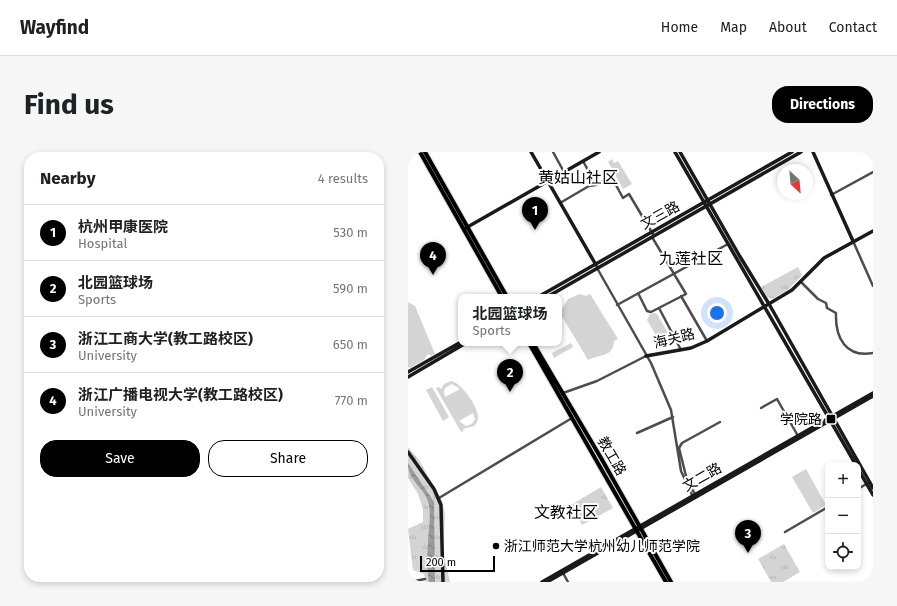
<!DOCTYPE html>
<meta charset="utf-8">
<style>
body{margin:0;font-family:"Fira Sans","Noto Sans SC",sans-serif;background:#f6f6f6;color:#202124}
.controls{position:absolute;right:12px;bottom:12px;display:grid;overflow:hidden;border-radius:8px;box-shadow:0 2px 6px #0003}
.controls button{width:36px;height:36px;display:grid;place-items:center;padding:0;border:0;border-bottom:1px solid #e0e0e0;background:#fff;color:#202124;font:20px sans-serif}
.compass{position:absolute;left:369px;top:12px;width:36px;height:36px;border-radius:50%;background:#fff;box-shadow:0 2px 6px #0003;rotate:154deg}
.scale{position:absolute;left:12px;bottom:10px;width:75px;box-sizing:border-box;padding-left:4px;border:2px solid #000;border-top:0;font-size:11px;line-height:14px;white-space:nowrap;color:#000;-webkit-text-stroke:3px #fff;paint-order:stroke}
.you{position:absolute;left:309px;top:161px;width:14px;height:14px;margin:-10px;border:3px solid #fff;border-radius:50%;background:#1a73e8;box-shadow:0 0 0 6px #1a73e833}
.badge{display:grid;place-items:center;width:26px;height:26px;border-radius:50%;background:#000;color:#fff;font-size:13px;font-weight:700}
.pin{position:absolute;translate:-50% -33px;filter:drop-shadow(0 1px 2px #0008)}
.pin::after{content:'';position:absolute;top:21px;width:14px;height:12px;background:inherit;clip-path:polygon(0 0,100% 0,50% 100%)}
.popup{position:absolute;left:50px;top:142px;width:104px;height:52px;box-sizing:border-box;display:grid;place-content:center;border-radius:8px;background:#fff;filter:drop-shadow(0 1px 3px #0005);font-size:13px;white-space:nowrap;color:#757577}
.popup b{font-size:15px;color:#202124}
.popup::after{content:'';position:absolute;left:50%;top:100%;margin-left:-8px;border:8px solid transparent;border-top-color:#fff}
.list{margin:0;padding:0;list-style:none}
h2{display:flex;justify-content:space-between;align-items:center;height:52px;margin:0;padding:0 16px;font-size:17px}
h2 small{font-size:13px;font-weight:400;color:#757577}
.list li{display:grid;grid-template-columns:26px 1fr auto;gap:12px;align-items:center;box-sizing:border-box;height:56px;padding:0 16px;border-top:1px solid #e0e0e0}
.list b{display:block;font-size:15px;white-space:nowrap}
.list p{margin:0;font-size:13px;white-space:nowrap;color:#757577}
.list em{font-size:13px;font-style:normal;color:#757577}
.actions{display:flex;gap:8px;padding:12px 16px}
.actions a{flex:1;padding:9px 0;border:1px solid #000;border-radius:16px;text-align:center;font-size:14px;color:#000}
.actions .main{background:#000;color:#fff}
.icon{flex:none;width:22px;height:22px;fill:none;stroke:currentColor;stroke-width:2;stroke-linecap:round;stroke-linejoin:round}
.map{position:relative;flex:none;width:465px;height:430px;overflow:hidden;border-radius:16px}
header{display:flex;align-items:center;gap:24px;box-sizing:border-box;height:56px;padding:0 20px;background:#fff;border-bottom:1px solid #e0e0e0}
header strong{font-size:19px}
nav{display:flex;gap:22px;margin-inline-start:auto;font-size:14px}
.intro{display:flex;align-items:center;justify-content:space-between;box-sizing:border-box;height:96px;padding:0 24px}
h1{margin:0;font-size:28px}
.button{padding:10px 18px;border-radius:16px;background:#000;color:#fff;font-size:14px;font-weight:700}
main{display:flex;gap:24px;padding:0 24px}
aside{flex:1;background:#fff;border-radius:16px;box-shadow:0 2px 6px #0003}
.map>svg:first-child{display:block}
</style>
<header>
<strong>Wayfind</strong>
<nav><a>Home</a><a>Map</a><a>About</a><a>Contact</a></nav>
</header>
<div class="intro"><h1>Find us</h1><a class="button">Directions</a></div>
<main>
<aside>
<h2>Nearby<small>4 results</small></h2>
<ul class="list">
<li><span class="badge">1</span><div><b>杭州甲康医院</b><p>Hospital</p></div><em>530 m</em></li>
<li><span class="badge">2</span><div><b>北园篮球场</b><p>Sports</p></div><em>590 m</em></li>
<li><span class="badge">3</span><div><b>浙江工商大学(教工路校区)</b><p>University</p></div><em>650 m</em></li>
<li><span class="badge">4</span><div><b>浙江广播电视大学(教工路校区)</b><p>University</p></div><em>770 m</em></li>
</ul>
<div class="actions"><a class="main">Save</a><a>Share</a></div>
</aside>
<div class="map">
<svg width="465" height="430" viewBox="0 0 465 430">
<defs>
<pattern id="grass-tufts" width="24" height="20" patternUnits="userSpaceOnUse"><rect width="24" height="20" fill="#d4d4d4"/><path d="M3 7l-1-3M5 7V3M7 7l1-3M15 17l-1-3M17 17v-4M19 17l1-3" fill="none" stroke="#b4b4b4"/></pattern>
<pattern id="water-waves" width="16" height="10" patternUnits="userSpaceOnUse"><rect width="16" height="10" fill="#9b9b9b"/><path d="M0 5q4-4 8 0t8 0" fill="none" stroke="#7c7c7c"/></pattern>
</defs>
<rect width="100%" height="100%" fill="#fff"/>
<path fill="url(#grass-tufts)" d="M390,115L394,123L381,137L364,147L359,145L353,135Z
M0,295L11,308L34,348L37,362L35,400L42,430H18L16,422L5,418L0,377L15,370V357L10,342L0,326Z
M193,335L205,356L174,373L163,353Z
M376,392L392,420L375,430H363L350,407Z"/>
<path fill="#d4d4d4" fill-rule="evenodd" d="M197,4L200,10L204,7L206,11L210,9L224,32L215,37Z
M172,142L178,144L182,142L210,187L206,189C205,206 191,202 180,208L152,161L160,147Z
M0,150L7,154L27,202L23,204L20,202L16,208L2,216L0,215Z
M246,161L249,162L266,191L264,192L258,183L253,186L249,185L239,168L242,162Z
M163,191L165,195L146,206L144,201Z
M43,229C53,230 71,256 70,266C70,269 68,272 66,274L55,277L56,279L53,280L28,236L31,235L33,237L36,232ZM44,232L52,237L37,245L36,240L37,236ZM65,261L67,267L64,272L58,274L51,269Z
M24,235L41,265L35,269L18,238Z
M398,317L418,353L405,361L384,325Z"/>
<path fill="url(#water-waves)" d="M0,311L26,350L27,430H21C19,418 19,405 20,392C20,379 24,363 20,349C15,334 0,329 0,311Z"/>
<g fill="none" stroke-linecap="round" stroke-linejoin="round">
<g stroke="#dbdbdb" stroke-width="6">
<path id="primary" d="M12,0L94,145
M17,0L99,145
M121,191L258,430
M125,191L193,306L263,430"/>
</g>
<path stroke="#4d4d4d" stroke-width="2.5" d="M145,0L156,20
M175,9L188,33
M423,43L465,20
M152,51L181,34L188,33L203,24L215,46L221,42L246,84
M445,89L465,134
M189,116L243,211L263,258L273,319L284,343
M393,130L410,147L418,151L419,156L428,161C427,186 438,206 465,201
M230,141L239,159L243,160L278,142L244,85
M273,144L299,189
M209,153L320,92
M251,156L273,198
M155,241L189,229L238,204
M353,256L369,247L390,284
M229,281L265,265
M450,337L460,331
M287,342L279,328L271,296L274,291L312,270
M31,346L164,266
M377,380L420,355
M155,421L160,430
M2,430L17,427"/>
<path stroke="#1a1a1a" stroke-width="3.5" d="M123,0L188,113
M267,0L448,313
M272,0L331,103L361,152L465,336
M405,0L445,89
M56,77L191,0
M130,145L384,0
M139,145L393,0
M238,204L283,196L299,189L384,138L416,106L465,79
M0,220L53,190
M0,225L58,191
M0,300L26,337L33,353L35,430
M450,317L465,343
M134,430L465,241
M139,430L465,244"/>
<use href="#primary" stroke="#000" stroke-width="4"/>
</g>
<g fill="#000" stroke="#fff" stroke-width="1.5">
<rect x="418" y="262" width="10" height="10" rx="2"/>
<circle cx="88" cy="394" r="4"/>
</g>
<g text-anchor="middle" stroke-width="4" stroke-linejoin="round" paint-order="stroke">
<g font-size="14" fill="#000" stroke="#fff">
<text transform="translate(252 63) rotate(-29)" y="5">文三路</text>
<text transform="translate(266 186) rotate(-14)" y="5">海关路</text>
<text transform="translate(204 304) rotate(60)" y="5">教工路</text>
<text transform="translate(294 325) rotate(-30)" y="5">文二路</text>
</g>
<g font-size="14" fill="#000" stroke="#fff" text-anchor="end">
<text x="414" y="272">学院路</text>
<text x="96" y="399" text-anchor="start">浙江师范大学杭州幼儿师范学院</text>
</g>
<g font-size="16" fill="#000" stroke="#fff">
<text x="170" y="31">黄姑山社区</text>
<text x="283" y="112">九莲社区</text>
<text x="158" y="366">文教社区</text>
</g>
</g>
</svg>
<div class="controls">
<button>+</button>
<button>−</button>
<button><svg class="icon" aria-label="locate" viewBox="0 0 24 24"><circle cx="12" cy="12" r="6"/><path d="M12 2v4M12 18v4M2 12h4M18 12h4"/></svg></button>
</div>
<svg class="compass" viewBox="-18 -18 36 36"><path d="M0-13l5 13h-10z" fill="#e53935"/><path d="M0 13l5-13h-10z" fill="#757577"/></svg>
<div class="scale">200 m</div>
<div class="you"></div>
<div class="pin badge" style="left:127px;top:78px">1</div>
<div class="pin badge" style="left:102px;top:240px">2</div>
<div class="popup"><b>北园篮球场</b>Sports</div>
<div class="pin badge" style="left:340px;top:401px">3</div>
<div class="pin badge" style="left:25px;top:123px">4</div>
</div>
</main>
